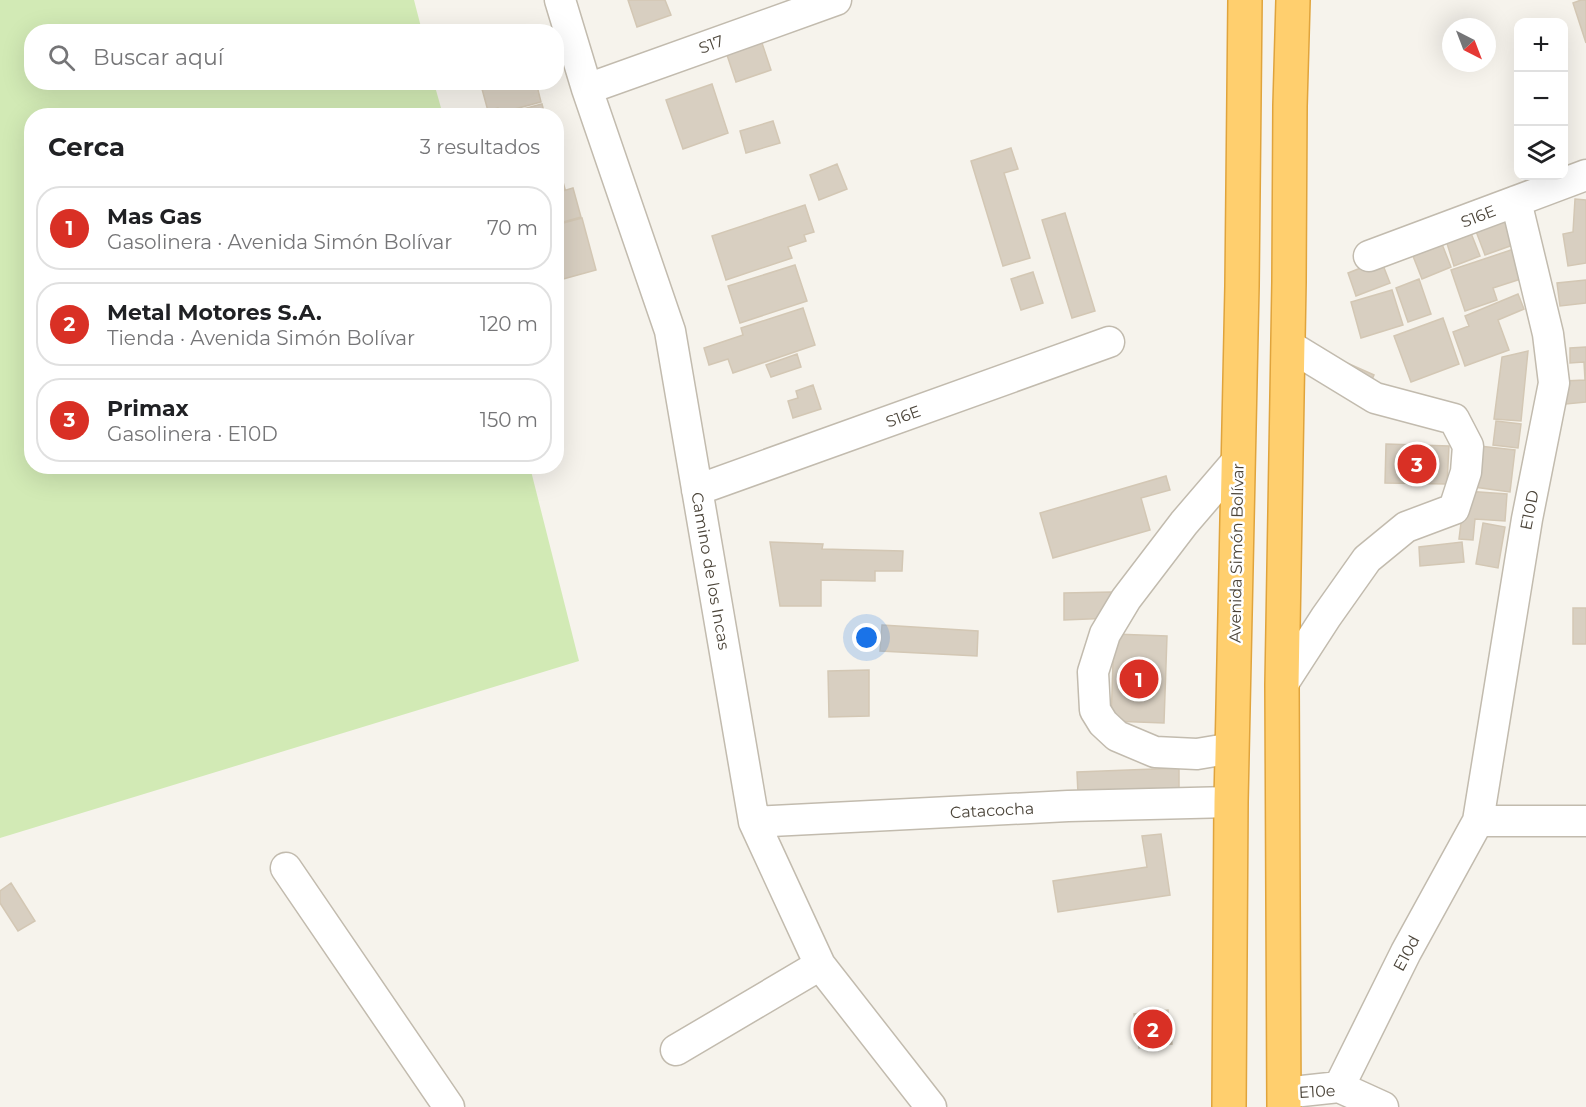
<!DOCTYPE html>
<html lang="es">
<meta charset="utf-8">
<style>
body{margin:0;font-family:Montserrat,sans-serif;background:#f6f6f6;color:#202124}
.controls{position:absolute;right:18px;top:18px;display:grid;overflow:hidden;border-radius:12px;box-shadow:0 6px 24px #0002}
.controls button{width:54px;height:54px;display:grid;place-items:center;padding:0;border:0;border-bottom:2px solid #e0e0e0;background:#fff;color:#202124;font:30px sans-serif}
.compass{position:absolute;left:1442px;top:18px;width:54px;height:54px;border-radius:50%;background:#fff;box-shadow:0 6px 24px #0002;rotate:138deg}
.you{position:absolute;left:867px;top:638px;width:21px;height:21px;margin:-15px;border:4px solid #fff;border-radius:50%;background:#1a73e8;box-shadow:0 0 0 9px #1a73e833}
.badge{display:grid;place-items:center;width:39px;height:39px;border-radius:50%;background:#d93025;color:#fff;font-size:20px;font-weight:700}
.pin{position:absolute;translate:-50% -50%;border:3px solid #fff;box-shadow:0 2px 6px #0006}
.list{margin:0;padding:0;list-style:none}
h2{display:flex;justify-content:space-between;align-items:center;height:78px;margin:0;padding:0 24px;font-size:26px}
h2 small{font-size:20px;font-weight:400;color:#757577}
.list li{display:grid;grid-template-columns:39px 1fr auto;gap:18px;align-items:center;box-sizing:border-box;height:84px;margin:0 12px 12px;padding:0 12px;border:2px solid #e0e0e0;border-radius:24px}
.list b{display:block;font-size:22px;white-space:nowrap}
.list p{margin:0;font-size:20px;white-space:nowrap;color:#757577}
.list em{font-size:20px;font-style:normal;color:#757577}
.icon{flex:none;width:33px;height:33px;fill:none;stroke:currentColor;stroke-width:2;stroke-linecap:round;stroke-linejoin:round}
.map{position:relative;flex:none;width:1586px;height:1107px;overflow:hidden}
.search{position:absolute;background:#fff;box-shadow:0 6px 24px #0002;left:24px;top:24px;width:540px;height:66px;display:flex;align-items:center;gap:15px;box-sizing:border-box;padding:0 21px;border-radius:24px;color:#757577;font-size:22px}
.panel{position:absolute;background:#fff;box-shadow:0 6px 24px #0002;left:24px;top:108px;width:540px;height:366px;border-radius:24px}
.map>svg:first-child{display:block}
</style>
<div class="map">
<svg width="1586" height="1107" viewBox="0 0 1586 1107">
<rect width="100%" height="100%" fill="#f6f3ec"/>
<path fill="#d2eab5" d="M0,0H414L422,31L32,32V82L434,83L443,115L32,116V466L530,467L579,661L0,838Z"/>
<path fill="#d8cfc1" stroke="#d3c7b4" stroke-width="1.5" d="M628,0H665L671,15L637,27Z
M1581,0H1586V43L1573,3Z
M760,37L771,70L736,82L725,49Z
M506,82H514L515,87L536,82L541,102L500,113L498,108L488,111L482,89Z
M712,84L728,133L683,149L666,100Z
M542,104L545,116L500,115Z
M773,121L780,143L746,153L740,131Z
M1011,148L1018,169L1004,173L1030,258L1003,266L971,161Z
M556,157L565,189L556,191Z
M837,164L847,189L819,200L810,175Z
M573,188L581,217L556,224V193Z
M1575,199L1586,200V263L1568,266L1563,234L1573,232Z
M805,205L814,232L804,235L806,241L788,247L792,258L726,280L712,236Z
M1065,213L1095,311L1072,318L1042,220Z
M1503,216L1513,245L1485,255L1474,226Z
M582,218L596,270L556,281V225Z
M1469,228L1480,256L1454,266L1445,237Z
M1440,239L1451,267L1422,279L1411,251Z
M1514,249L1524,278L1493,288L1497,300L1465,311L1451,270Z
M1381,260L1390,283L1356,296L1348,273Z
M795,265L807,301L740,323L728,286Z
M1033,272L1043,303L1021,310L1011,279Z
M1419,279L1431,314L1408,322L1396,288Z
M1586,280V303L1560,306L1557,283Z
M1392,290L1403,325L1361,338L1351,302Z
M1518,294L1524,309L1498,320L1509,350L1465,366L1453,332L1469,326L1465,316Z
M803,308L815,345L733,373L728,359L709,365L704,348L743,335L741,328Z
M1443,318L1459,364L1411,382L1394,336Z
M1586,347V402L1566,404L1564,381L1585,380L1584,362L1570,363V348Z
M1528,351L1521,421L1494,419L1502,357Z
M797,354L801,367L771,377L766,365Z
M1347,363L1374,375L1369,387L1342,375Z
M813,385L821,409L793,418L788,401L798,398L796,391Z
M1496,421L1521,424L1518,448L1493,445Z
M1386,444L1449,446L1447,484L1385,483Z
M1479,446L1515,450L1510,492L1474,487Z
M1166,476L1170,490L1141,498L1150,530L1053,558L1040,513Z
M1465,491L1507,494L1505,521L1475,519L1473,540L1459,539Z
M1483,523L1505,527L1498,568L1476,564Z
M770,542L823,544L822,549L903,551L902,571H875V581L821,580V606H780Z
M1462,542L1464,562L1420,566L1419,547Z
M1112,592L1113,618L1064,620V593Z
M1573,608H1586V644H1573Z
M882,625L978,631L977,656L880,651Z
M1114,634L1167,636L1164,723L1111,721Z
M869,670V716L829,717L828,671Z
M1179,768V790L1078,794L1077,772Z
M1161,834L1170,895L1058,912L1053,881L1147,867L1142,836Z
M11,883L35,921L18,931L0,903V891Z
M1168,1010L1172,1044L1139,1048L1134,1014Z"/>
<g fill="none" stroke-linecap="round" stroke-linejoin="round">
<g stroke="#c2bbae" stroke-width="33">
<path id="minor" d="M560,0L587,89L670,331L754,822L820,965L931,1107
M587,89L836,0
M1369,256L1586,175
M697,490L1109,342
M1282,685L1326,617L1367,559L1406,527L1454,509L1466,472L1468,446L1454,419L1375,398L1288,345
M1233,748L1197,754L1155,752L1117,736L1103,723L1095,710L1093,672L1105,634L1126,599L1184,523L1238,460
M1478,821H1586
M754,822L1068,806L1231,802
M286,868L449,1107
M676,1050L820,965
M1339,1087L1406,952L1478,821L1527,519L1554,383L1548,334L1516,201
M1284,1093L1339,1087L1383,1107"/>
</g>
<g stroke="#e0a43c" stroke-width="36">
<path id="highway" d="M1229,1107L1231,802L1242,286L1245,0
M1284,1107L1282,685L1289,282L1290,106L1293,0"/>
</g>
<use href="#minor" stroke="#fff" stroke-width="30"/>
<use href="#highway" stroke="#ffcf6e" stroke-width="33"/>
</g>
<g text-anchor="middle" stroke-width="5" stroke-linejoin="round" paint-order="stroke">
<g font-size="16" fill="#4b4439" stroke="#fff">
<text transform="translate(711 44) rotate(-20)" y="6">S17</text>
<text transform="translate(1478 216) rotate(-21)" y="6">S16E</text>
<text transform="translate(903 416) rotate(-20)" y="6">S16E</text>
<text transform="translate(1529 510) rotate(-79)" y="6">E10D</text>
<text transform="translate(1236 553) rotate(-89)" y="6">Avenida Simón Bolívar</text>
<text transform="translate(711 571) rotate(80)" y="6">Camino de los Incas</text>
<text transform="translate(992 810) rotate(-3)" y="6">Catacocha</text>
<text transform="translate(1406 953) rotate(-62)" y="6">E10d</text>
<text transform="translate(1317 1091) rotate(-3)" y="6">E10e</text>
</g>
</g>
</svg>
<div class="controls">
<button>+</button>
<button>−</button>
<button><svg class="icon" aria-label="layers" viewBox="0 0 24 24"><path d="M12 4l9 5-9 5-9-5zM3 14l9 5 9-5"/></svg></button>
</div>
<svg class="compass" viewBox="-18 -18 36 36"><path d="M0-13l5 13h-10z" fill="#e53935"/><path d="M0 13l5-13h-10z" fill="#757577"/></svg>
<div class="you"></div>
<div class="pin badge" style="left:1139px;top:679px">1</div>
<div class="pin badge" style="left:1153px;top:1029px">2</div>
<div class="pin badge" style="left:1417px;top:464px">3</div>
<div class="search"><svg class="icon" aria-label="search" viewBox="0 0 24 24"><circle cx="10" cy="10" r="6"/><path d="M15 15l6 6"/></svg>Buscar aquí</div>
<section class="panel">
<h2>Cerca<small>3 resultados</small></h2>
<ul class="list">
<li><span class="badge">1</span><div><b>Mas Gas</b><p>Gasolinera · Avenida Simón Bolívar</p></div><em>70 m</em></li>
<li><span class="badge">2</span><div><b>Metal Motores S.A.</b><p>Tienda · Avenida Simón Bolívar</p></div><em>120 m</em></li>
<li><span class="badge">3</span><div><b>Primax</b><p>Gasolinera · E10D</p></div><em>150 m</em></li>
</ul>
</section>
</div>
